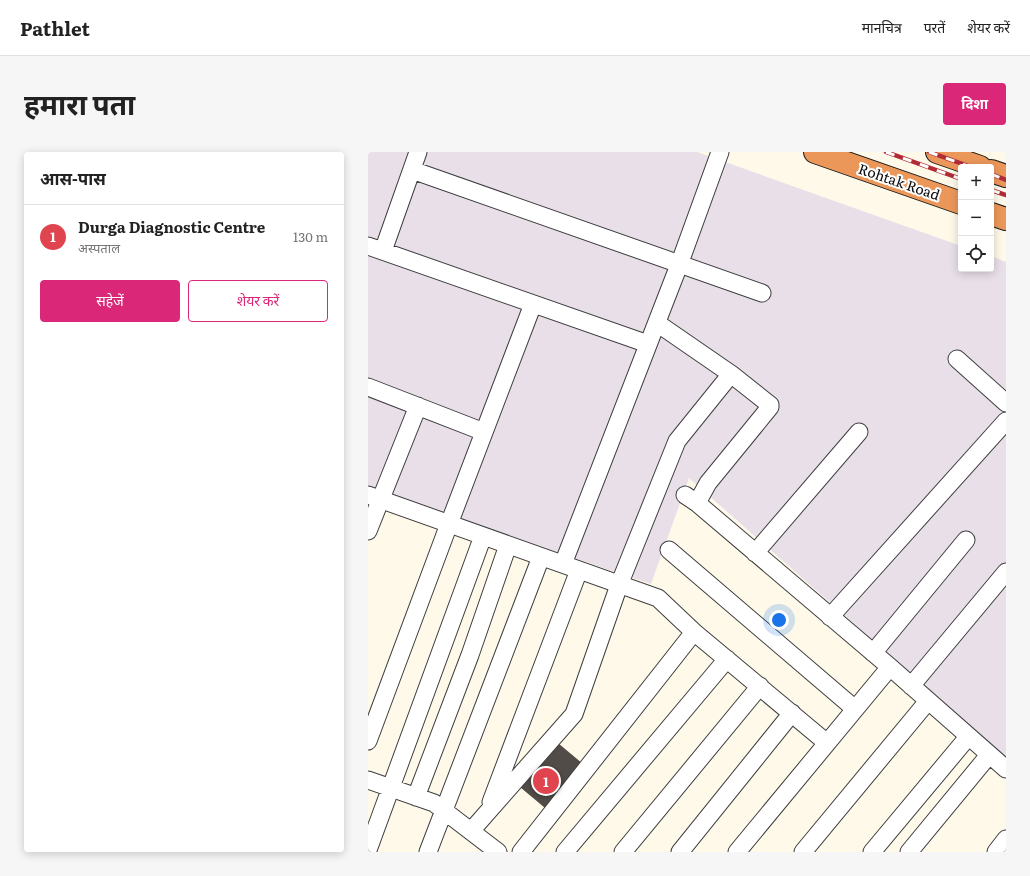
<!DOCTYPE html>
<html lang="hi">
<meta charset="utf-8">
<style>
body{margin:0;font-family:Literata,"Noto Sans Devanagari",serif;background:#f6f6f6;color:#222}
.controls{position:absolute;right:12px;top:12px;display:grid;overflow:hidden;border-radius:4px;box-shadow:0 2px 10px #0003}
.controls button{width:36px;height:36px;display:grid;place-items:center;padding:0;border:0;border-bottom:1px solid #e0e0e0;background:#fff;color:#222;font:20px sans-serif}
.you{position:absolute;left:411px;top:468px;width:14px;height:14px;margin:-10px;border:3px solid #fff;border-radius:50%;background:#1a73e8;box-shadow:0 0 0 6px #1a73e833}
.badge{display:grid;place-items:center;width:26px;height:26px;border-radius:50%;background:#db2777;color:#fff;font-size:13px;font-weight:700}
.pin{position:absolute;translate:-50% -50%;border:2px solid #fff;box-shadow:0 1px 4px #0006}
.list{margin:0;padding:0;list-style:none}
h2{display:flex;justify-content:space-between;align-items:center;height:52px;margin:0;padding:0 16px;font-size:17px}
h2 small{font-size:13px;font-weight:400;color:#767676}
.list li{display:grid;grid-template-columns:26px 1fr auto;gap:12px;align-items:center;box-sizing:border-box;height:64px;padding:0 16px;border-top:1px solid #e0e0e0}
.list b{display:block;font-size:15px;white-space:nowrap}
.list p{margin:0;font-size:13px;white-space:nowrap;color:#767676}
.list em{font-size:13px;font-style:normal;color:#767676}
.actions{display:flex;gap:8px;padding:12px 16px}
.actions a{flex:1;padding:9px 0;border:1px solid #db2777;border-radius:4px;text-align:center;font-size:14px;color:#db2777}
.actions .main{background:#db2777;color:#fff}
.icon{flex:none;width:22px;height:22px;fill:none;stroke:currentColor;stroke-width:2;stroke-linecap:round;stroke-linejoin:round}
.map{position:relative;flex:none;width:638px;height:700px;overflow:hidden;border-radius:4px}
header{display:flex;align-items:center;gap:24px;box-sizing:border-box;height:56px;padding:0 20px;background:#fff;border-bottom:1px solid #e0e0e0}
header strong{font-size:19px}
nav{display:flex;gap:22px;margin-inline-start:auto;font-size:14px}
.intro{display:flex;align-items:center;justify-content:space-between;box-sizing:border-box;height:96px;padding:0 24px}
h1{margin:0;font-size:28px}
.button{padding:10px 18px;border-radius:4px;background:#db2777;color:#fff;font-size:14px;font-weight:700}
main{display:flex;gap:24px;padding:0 24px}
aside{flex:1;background:#fff;border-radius:4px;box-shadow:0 2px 10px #0003}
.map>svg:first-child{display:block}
</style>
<header>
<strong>Pathlet</strong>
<nav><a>मानचित्र</a><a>परतें</a><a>शेयर करें</a></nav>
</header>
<div class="intro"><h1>हमारा पता</h1><a class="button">दिशा</a></div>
<main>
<aside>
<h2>आस-पास<small></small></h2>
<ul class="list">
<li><span class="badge" style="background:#e0444e">1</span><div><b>Durga Diagnostic Centre</b><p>अस्पताल</p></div><em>130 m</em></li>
</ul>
<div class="actions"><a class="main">सहेजें</a><a>शेयर करें</a></div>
</aside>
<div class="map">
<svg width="638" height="700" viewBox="0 0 638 700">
<rect width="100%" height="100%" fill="#fef9e9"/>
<path fill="#e8dfe9" d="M0,0H329L593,94V117H623V104L638,110V606L321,326L283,432L0,336Z"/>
<path fill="#524c48" d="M190,591L215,612L177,656L152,635Z"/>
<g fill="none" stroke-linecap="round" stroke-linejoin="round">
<g stroke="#3e3e3e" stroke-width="19">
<path id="minor" d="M44,18L394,141
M0,94L280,192
M15,99L50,0
M289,171L363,222L402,253V255L340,331L329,351
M589,207L638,251
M0,235L116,280
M0,343L290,446L326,480L459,591
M317,343L329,351L522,515L638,617
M0,379L50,254
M301,398L487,557
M387,401L491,280
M195,412L311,113L352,0
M462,465L638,269
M505,501L598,388
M543,534L638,420
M0,589L81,372L165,152
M0,628L66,651L130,700
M48,645L102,503L140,393
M123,650L211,418
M103,679L206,562L251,433L309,289L363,222
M0,698L115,384
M60,700L173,405
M153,700L326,480
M197,700L359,507
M255,700L392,534
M312,700L424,561
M369,700L522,515
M435,700L560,549
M504,700L600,585
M541,700L621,603
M628,700L638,687"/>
</g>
<g stroke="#1c1c1c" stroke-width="24">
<path id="highway" d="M447,0L593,51
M569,0L612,15
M623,19L638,24
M623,62L638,67"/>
</g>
<use href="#minor" stroke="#fff" stroke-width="17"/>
<use href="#highway" stroke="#ec975a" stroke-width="22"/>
<g stroke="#b12c37" stroke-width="4.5">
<path id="rail" d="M518,0L593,27
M561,0L603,15
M623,22L638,28
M623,38L638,43"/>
</g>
<use href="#rail" stroke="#fff" stroke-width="3" stroke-dasharray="9" stroke-linecap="butt"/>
</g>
<g text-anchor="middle" stroke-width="4" stroke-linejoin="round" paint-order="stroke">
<g font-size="14" fill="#0b0b0b" stroke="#fff">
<text transform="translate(531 30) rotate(19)" y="5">Rohtak Road</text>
</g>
</g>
</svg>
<div class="controls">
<button>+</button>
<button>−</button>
<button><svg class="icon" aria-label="locate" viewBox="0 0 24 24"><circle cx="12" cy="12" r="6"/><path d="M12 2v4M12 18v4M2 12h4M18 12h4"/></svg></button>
</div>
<div class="you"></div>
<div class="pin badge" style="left:178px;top:629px;background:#e0444e">1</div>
</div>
</main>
